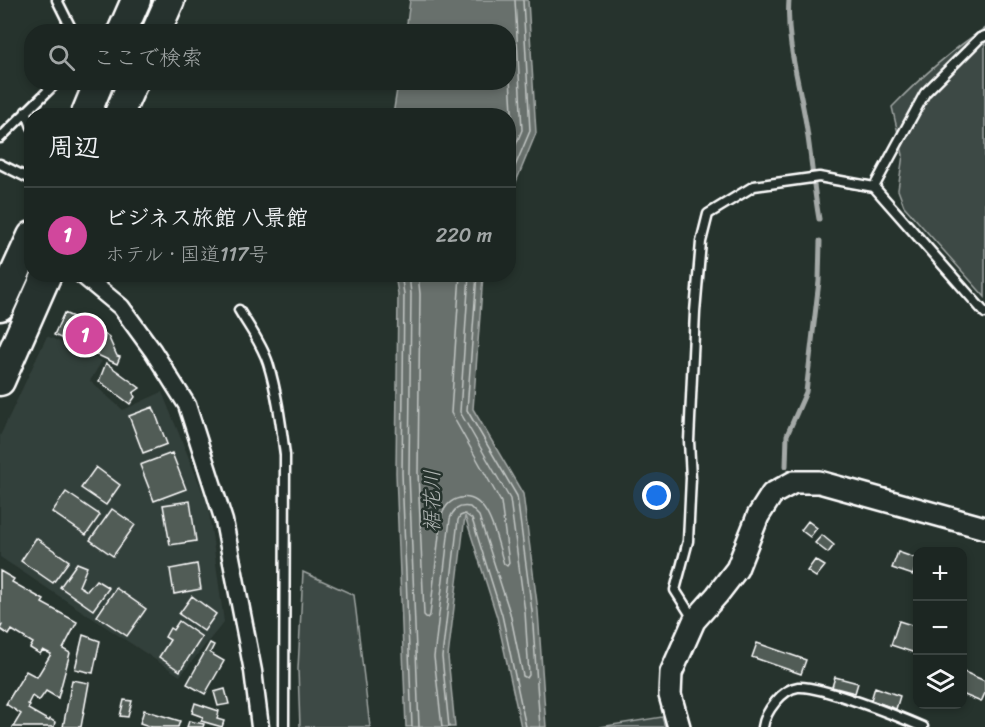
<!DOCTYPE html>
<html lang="ja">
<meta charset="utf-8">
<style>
body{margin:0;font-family:Sriracha,"Klee One",sans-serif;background:#29322f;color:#f1f3f6}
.controls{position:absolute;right:18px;bottom:18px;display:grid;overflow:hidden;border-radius:12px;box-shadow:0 3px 9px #0003}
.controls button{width:54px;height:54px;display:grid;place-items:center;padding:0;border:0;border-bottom:2px solid #3a4340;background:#1c2622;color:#f1f3f6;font:30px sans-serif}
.you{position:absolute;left:657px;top:496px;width:21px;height:21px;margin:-15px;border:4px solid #fff;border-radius:50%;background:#1a73e8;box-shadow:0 0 0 9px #1a73e833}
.badge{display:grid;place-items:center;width:39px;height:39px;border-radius:50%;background:#ff9aa2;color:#fff;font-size:20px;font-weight:700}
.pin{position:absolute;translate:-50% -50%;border:3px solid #fff;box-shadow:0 2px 6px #0006}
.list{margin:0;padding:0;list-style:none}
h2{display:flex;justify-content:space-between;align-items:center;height:78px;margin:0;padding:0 24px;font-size:26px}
h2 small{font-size:20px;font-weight:400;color:#a0a5a5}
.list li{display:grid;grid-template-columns:39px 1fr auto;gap:18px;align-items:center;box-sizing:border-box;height:96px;padding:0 24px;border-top:2px solid #3a4340}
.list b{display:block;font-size:22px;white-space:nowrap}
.list p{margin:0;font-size:20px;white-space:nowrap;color:#a0a5a5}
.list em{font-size:20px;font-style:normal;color:#a0a5a5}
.icon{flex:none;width:33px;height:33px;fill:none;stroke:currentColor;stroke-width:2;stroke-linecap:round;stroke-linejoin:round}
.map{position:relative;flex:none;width:985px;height:727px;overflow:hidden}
.search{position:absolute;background:#1c2622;box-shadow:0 3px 9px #0003;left:24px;top:24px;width:492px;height:66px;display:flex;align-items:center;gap:15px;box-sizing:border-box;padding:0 21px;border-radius:24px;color:#a0a5a5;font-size:22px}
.panel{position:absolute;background:#1c2622;box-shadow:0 3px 9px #0003;left:24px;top:108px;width:492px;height:174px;border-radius:24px}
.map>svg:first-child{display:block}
</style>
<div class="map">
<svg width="985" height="727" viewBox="0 0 985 727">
<rect width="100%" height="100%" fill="#26332d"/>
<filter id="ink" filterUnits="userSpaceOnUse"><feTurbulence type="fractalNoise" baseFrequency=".0167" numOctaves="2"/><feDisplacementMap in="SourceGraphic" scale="12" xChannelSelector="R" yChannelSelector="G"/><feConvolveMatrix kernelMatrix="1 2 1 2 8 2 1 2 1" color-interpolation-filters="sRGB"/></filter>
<g filter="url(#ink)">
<path fill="#333f3a" d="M47,336L102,361L90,381L123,410L162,392L208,505L224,622L180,676L0,557V436Z"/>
<path fill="#3e4944" stroke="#9ea4a2" stroke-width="1.5" d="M985,28V297L904,206L898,190L903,155L892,107C921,77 950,51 985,28Z
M303,572L354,595L370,727H300L298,669Z
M662,717L665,727H600Z"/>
<path fill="#67706c" stroke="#a4a9a7" stroke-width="1.5" d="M410,0H528L536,133L509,199L508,116L393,115L398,83L508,82V32L406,31Z
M395,275H483L473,409L523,494L538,611L546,727H521L497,617L465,516L448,657L455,727H406L396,473L398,294Z"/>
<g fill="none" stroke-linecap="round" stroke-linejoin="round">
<path stroke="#c2c6c4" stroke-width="1.5" d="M508,45L513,128L508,140
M508,164L522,130L515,0
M508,183L530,131L523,0
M401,274L404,294L402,473L412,727
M409,274L411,294L409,473L419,727
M418,274L420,294L418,472L424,615L427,618L430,615L441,517C444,508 450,500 460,498C490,492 497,543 504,564L507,566L509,563L501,502L451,413L460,274
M477,274L467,410L517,496L532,611L540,727
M442,727L434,657L450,519C453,509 460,505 470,507L479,516L510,613L523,676L527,678L529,675L525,612L510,499L460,412L469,274
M449,727L442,657L458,520L460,516L465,514L472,519L502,615L526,727"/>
<path stroke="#a4a9a7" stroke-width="5" d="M789,0C786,41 798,78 805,118C811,152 813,185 819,219
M786,466L787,435L806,392L819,281L820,241"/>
</g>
<path fill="#515c57" stroke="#fff" stroke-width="1.5" d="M64,313L96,327L94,329L108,336L117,356L120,357L117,364L54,335Z
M106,363L140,388L133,393L135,397L130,404L99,381Z
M153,407L167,444L143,453L129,416Z
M172,453L186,489L154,501L140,465Z
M96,467L120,485L106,505L81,488Z
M66,492L100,515L86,535L52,512Z
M190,501L196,541L170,545L163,505Z
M112,509L135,525L113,556L90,540Z
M808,521L817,528L810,537L801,530Z
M822,535L834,545L828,553L815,543Z
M36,538L69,561L53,583L21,561Z
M898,552L918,559L913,575L892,568Z
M815,560L825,566L816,577L807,571Z
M77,563L87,567L79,586L87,591L96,580L109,588L93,610L60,587Z
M197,564L201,589L174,594L170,569Z
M0,571L14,579L12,582L44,600L42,603L77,622L63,649L70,653L58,698L46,691L39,701L32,696L28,704L30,705L28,709L49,721L50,719L55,722L54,727H13L21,714L6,704L26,671L37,677L51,654L43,650L40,654L30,648L33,643L12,630L9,635L0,629L2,625L0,624Z
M116,588L146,609L127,636L97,616Z
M192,596L216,614L204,631L179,614Z
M179,621L202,637L180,671L159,657L170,640L165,637L170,628L173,630Z
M899,621L918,627V654L891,645Z
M83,635L100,641L93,673L75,669Z
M210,643L214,645L210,653L224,661L205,694L187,684Z
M757,643L806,660L801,674L752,657Z
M962,671L985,681V693L981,702L962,694Z
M835,677L858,683L855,693L832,687Z
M72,680L89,683L81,727H63Z
M875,687L900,696L896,709L871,700Z
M225,689L229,704L218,706L214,692Z
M124,700L132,701L128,717L120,716Z
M195,703L219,711L217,719L224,721L222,727L201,721L203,717L192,713Z
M144,710L180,721L178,727H152L140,723Z
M189,721L204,724L203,727H187Z"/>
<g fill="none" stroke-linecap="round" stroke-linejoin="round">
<g stroke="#fff" stroke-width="13">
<path id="service" d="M57,0L73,32
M26,111L32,127
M0,138L57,82
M0,164L32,180
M874,187L925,93L980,38L985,36
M239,310C249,327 262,344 268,363C277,392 281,425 285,455L284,727
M694,620L675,590L688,541L691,478L689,441L695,312L701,242L708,214L754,186L819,177L874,187L985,313
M763,727C765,712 782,689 798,687C820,685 900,717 923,727"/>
</g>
<g stroke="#fff" stroke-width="21">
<path id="minor" d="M81,274L121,307L153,351L187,405L224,521L253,671L260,727"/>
</g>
<g stroke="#fff" stroke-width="26">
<path id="tertiary" d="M679,727L670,695L671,673L694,621L717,595L737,569L758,516L772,494L794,482H819L985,528"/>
</g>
<g stroke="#fff" stroke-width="33">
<path id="trunk" d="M122,32L136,0
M156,32L170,0
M85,116L99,82
M118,116L133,82
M0,306L32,236
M0,381L47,274"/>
</g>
<use href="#service" stroke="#26332d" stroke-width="8"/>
<use href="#minor" stroke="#26332d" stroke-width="16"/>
<use href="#tertiary" stroke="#26332d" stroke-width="21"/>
<use href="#trunk" stroke="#26332d" stroke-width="28"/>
</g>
</g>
<g text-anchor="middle" stroke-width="5" stroke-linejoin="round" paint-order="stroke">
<g font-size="21" font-style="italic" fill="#b3b8b6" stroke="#26332d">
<text transform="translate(432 501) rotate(-90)" y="7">裾花川</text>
</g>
</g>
</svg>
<div class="controls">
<button>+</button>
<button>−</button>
<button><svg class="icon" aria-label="layers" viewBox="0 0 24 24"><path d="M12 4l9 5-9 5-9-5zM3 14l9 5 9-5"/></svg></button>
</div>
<div class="you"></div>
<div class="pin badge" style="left:85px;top:335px;background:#d1479c">1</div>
<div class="search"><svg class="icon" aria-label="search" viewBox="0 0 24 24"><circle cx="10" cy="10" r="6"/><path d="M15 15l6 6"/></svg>ここで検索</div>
<section class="panel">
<h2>周辺<small></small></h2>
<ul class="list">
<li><span class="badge" style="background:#d1479c">1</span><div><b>ビジネス旅館 八景館</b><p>ホテル · 国道117号</p></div><em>220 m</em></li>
</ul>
</section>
</div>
